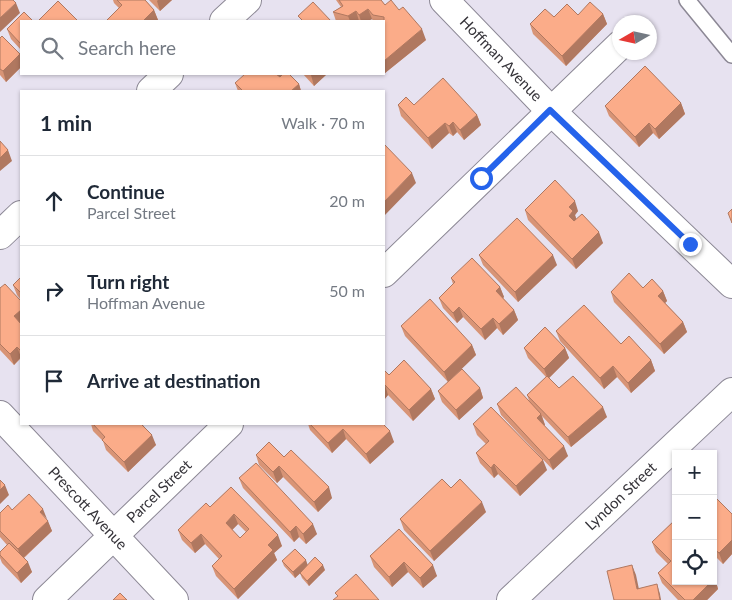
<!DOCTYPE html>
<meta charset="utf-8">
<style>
body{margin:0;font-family:Lato,sans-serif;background:#f2f2f3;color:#1f2937}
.controls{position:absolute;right:15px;bottom:15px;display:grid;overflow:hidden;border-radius:0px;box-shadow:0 1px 4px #0004}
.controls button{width:45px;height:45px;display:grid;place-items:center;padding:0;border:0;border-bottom:1px solid #e0e1e3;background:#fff;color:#1f2937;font:25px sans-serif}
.compass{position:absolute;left:612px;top:15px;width:45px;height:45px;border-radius:50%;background:#fff;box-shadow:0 1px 4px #0004;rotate:261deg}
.stop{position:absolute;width:15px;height:15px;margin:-11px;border:4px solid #2563eb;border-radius:50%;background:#fff}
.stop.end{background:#2563eb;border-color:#fff;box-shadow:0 1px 5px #0008}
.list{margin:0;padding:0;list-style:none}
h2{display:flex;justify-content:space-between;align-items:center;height:65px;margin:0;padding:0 20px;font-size:21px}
h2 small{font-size:16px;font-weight:400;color:#747a83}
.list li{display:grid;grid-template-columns:32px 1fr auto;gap:15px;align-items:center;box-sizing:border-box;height:90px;padding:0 20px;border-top:1px solid #e0e1e3}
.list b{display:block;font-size:19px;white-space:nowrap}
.list p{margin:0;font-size:16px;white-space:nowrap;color:#747a83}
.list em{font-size:16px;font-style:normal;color:#747a83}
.icon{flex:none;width:28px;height:28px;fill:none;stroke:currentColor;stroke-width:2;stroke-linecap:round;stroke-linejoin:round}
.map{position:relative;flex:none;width:732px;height:600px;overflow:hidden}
.search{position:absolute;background:#fff;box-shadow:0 1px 4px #0004;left:20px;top:20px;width:365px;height:55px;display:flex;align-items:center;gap:12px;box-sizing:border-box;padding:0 18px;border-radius:0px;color:#747a83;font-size:19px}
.panel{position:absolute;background:#fff;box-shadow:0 1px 4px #0004;left:20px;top:90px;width:365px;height:335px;border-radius:0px}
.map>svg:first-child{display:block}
</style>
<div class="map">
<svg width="732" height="600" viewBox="0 0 732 600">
<rect width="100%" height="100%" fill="#e7e2f0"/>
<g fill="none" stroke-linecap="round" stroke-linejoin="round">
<g stroke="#8c8895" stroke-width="18">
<path id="lane" d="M687,0L732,55"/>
</g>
<g stroke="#8c8895" stroke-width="30">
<g id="street">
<path id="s1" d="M444,0L550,110L732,284"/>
<path d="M224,21L247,0"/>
<path d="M151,91L169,74"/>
<path d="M0,235L21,215"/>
<path d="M384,273L620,45"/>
<path id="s2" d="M47,600L229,424"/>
<path id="s3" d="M511,600L732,392"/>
</g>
</g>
<g stroke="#8c8895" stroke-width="30">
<g id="secondary">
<path id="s4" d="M0,415L174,600"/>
</g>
</g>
<use href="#lane" stroke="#fff" stroke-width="15"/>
<use href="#street" stroke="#fff" stroke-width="28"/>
<use href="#secondary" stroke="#fff" stroke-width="28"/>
</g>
<path fill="#d89476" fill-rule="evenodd" d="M113,0H145L154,10L158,20L157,21H106L119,8L114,3Z
M149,0H172L160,11Z
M336,0H381L385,5L426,40L385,73L384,68V21H373L372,19L368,21H336L333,12L341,7Z
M603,14L607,24L566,66L533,34L530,24L578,15Z
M21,21V50L11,39L7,29Z
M0,38L20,54L21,57V67L6,82L0,75Z
M303,74H327L314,86Z
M235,83L299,84L301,91H238Z
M681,103L685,114L659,139L653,133L639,147L609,116L605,106Z
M398,105H414L477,115L481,125L464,140L457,132L453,136L449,133L432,149L401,116Z
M525,210L578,211L575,215L576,219L603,243L576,269L528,220Z
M479,255L557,265L518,302L483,265Z
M21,277V300L17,295L13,285Z
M451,278L500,287L504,297L503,298L514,310L518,320L503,335L497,328L485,340L463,317L457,323L443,308L439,298L453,284Z
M0,288L21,301V358L14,365L0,350Z
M643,288L663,291L667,301L665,303L683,322L687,332L664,354L614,302L611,292Z
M401,326L472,345L476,355L448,382L405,336Z
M556,331L621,344L651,360L655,371L631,393L617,377L604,389L560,341Z
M524,348H565L569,358L549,378L559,388L607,417L571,447L542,416L545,425H544L568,456L553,470L501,415L497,404L530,403L527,395L546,377L528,358Z
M384,370L389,375L431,389L435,399L413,421L388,395L384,400Z
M480,388L483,398L459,420L442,402L438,391Z
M91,424H144L143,425L156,445L128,472L106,450L103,441L93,431Z
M308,424H383L394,442L370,464L346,439L332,453L310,430Z
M473,424L547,470L520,496L498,474L494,478L480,463L476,453L486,444L477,435Z
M256,455L284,457L332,498L318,512L283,477L277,483L259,465Z
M239,478L317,534L306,544L299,537L294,542L243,488Z
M231,487L282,546L274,553L277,560L238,599L216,576L212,566L219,559L205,544L195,553L182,540L178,530L210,507ZM238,524L246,532L240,538L232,530Z
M451,488L486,512L434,561L404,530L400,519Z
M713,495L732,514V554L723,564L713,554Z
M12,510L47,520L52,531L24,558L32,572L21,583L2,563L0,558V552L7,545L0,537V513Z
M676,519V581L715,578L718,589L707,600H678L662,583L658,573L668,564L656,552L652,542Z
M399,529L437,576L423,588L408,572L392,587L374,567L370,556Z
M282,561L307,565L325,570L309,586L302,578L300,573L295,578L284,566Z"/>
<path fill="#b07860" d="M158,0H172L160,11L157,1Z
M16,3L20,13L0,32V18Z
M368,9L372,19L368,21H361L359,15Z
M154,10L158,20L157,21H143Z
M356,11L359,21H350L348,16Z
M603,14L607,24L566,66L562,56Z
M422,29L426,40L385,73L384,68V61Z
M20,54L21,57V67L6,82L3,71Z
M276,74H289L279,83Z
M312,74H327L314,86L311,75Z
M299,84L301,91H291Z
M681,103L685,114L659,139L655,129Z
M477,115L481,125L464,140L460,130Z
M453,122L457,132L453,136L449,126Z
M445,123L449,133L432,149L428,138Z
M649,123L653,133L639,147L635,137Z
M8,150L12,161L0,171V158Z
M412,173L416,183L384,216V202Z
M575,201L578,211L575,215L577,221L572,226L569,216V207Z
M599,232L603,243L576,269L572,259Z
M553,255L557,265L518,302L515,292Z
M500,287L504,297L500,301L496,291Z
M663,291L667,301L662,306L658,296Z
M459,307L463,317L457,323L453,313Z
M21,310V324L14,316Z
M514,310L518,320L503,335L499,324Z
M493,318L497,328L485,340L481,329Z
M683,322L687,332L664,354L660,344Z
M472,345L476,355L448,382L444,372Z
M17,347L21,357L14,365L10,354Z
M565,348L569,358L548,379L544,369Z
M651,360L655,371L631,393L628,383Z
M613,366L617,377L604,389L600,378Z
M385,385L388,395L384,400V386Z
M480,388L483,398L459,420L456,410Z
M431,389L435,399L413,421L409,410Z
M603,407L607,417L571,447L568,437Z
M541,414L545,425L541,428L537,418Z
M343,429L346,439L332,453L328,443Z
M390,431L394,442L370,464L366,454Z
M152,435L156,445L128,472L124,462Z
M564,446L568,456L553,470L549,460Z
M543,460L547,470L520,496L516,486Z
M494,464L498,474L494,478L491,468Z
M279,466L283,477L277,483L273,472Z
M5,485L9,495L0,504V490Z
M329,487L332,498L318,512L314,502Z
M482,502L486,512L434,561L430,551Z
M43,509L47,519L40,512Z
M234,514L238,524L229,533L226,523Z
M48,521L52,531L21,560L18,549Z
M313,524L317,534L306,544L303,534Z
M296,526L299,537L294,542L290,532Z
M201,534L205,544L195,553L191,543Z
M278,535L282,546L274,553L277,560L238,599L234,589L268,545Z
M732,540V554L723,564L719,553Z
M306,560L308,566L295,578L293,572Z
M28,562L32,572L21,583L17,573Z
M404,562L408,572L392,587L389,577Z
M323,565L325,570L309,586L307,581Z
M433,565L437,576L423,588L420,578Z
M632,565L636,575L641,599L637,589Z
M715,578L718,589L707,600H693L712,581H713Z
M657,584L660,594L661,600H660Z"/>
<path fill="#fbac89" stroke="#b07860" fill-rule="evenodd" d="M0,0H13L16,3L0,18Z
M117,0H145L154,10L143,21H106L122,5Z
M339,0H381L385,5L391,0L399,10L403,7L422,29L384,61V17L373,15L368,9L359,15L356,11L348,16L333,12L343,6Z
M58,1L78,21H38Z
M313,2L331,21H303L298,16Z
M590,2L603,14L562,56L530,24L545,9L554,17L567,4L578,15Z
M24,12L33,21H21V44L7,29Z
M2,36L20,54L3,71L0,69V38Z
M645,66L681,103L655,129L649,123L635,137L605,106Z
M245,74H276L280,77L283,74H289L299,84L291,91H243L235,83Z
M443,78L477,115L460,130L453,122L449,126L445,123L428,138L398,105L406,97L414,105Z
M0,141L8,150L0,158Z
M384,144L412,173L384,202Z
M555,180L575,201L569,207L573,211L569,216L574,221L582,214L599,232L572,259L525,210Z
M732,209V223L728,213Z
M517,218L553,255L515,292L479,255Z
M472,258L500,287L496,291L514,310L499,324L493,318L481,329L459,307L453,313L439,298L455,282L451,278Z
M629,273L643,288L652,279L663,291L658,296L683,322L660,344L611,292Z
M21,277V293L13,285Z
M5,284L21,301V310L14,316L21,324V351L17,347L10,354L0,344V288Z
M430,299L472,345L444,372L401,326Z
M584,305L621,344L629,336L651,360L628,383L613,366L600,378L556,331Z
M545,327L565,348L544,369L524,348Z
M404,360L431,389L409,410L385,385L384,386V370L389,375Z
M462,369L480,388L456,410L438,391Z
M547,376L559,388L573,376L603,407L568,437L527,395Z
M516,387L541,414L537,418L564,446L549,460L497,404Z
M491,407L543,460L516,486L494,464L491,468L476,453L489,441L473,424Z
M93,424H141L152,435L124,462L102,440L105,437Z
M310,424H383L390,431L366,454L343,429L328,443Z
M269,442L284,457L291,450L329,487L314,502L279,466L273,472L256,455Z
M256,463L313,524L303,534L296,526L290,532L239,478Z
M442,479L451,488L460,479L482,502L430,551L400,519Z
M0,480L5,485L0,490Z
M231,487L278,535L268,545L273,550L234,589L212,566L222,556L201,534L191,543L178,530L206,503L210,507ZM234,514L249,529L240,538L226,523Z
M29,494L43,509L40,512L48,521L18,549L0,531V513L8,505L12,510Z
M713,495L732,514V540L719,553L713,548Z
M676,519V581H712L693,600H685L658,573L671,561L652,542Z
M399,529L433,565L420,578L404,562L389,577L370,556Z
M9,543L28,562L17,573L0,555V552Z
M295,549L306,560L293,572L282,561Z
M315,557L323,565L307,581L300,573Z
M632,565L637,589L657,584L660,600H614L607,571Z
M356,574L379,600H333L338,596L335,593Z
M120,593L127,600H113Z"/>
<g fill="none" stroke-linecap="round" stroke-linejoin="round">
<path stroke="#2563eb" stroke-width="6" d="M481,178L550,110L690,244"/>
</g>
<g text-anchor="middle" stroke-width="5" stroke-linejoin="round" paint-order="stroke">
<g font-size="15" fill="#353339" stroke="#fff">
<text dy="5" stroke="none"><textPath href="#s1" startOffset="82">Hoffman Avenue</textPath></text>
<text dy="5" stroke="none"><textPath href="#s2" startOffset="156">Parcel Street</textPath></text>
<text dy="5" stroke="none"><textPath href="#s3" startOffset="151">Lyndon Street</textPath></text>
<text dy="5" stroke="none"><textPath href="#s4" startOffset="128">Prescott Avenue</textPath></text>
</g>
</g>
</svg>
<div class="controls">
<button>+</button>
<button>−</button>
<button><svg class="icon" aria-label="locate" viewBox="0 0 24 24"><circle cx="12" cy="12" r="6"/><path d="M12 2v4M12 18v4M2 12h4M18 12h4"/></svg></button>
</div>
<svg class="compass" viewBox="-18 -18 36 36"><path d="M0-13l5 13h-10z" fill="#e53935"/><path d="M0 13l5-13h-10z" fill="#747a83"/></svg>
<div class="stop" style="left:481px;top:178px"></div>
<div class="stop end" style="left:690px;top:244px"></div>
<div class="search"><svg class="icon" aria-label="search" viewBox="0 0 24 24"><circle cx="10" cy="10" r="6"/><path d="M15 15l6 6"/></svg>Search here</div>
<section class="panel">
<h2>1 min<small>Walk · 70 m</small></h2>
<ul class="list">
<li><svg class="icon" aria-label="ahead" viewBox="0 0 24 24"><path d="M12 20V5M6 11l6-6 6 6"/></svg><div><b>Continue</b><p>Parcel Street</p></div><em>20 m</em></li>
<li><svg class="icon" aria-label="right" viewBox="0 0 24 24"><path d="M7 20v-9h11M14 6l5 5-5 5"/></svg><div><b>Turn right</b><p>Hoffman Avenue</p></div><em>50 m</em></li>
<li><svg class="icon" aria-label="arrive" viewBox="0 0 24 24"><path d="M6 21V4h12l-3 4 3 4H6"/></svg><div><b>Arrive at destination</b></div></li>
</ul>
</section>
</div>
